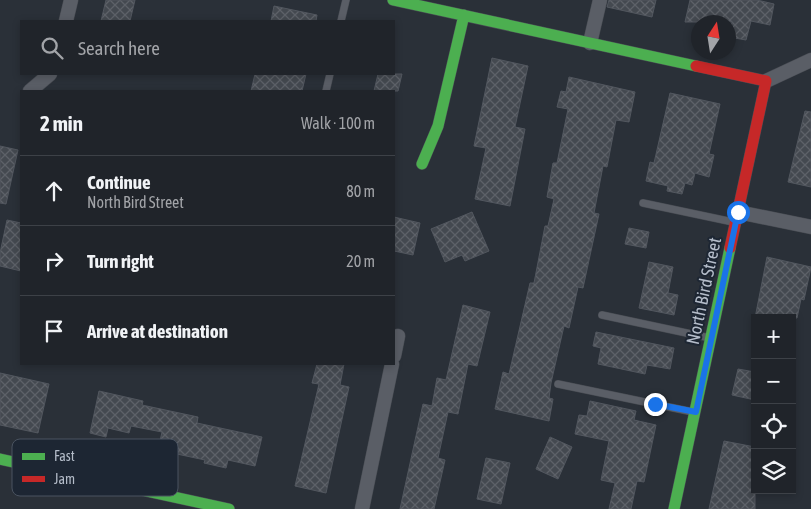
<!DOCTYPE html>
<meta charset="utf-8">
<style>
body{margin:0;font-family:"Asap Condensed",sans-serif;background:#2d3036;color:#f1f3f6}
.controls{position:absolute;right:15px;bottom:15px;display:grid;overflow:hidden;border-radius:0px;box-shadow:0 2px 8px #0003}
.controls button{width:45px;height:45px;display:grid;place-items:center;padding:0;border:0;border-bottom:1px solid #3d4147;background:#20242a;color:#f1f3f6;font:25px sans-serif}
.compass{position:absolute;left:691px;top:15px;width:45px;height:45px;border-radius:50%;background:#20242a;box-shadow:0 2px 8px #0003;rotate:12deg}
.stop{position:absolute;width:15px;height:15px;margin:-11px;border:4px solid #1a73e8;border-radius:50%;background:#fff}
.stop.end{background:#1a73e8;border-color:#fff;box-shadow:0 1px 5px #0008}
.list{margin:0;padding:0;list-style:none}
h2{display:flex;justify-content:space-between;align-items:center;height:65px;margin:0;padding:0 20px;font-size:21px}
h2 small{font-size:16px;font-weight:400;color:#a2a4a8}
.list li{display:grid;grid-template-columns:32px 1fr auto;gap:15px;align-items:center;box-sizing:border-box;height:70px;padding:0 20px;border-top:1px solid #3d4147}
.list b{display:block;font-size:19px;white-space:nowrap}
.list p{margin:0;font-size:16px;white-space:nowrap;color:#a2a4a8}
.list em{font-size:16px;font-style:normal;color:#a2a4a8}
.icon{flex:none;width:28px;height:28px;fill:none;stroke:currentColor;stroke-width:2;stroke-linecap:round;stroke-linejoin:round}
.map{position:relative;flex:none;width:811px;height:509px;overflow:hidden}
.search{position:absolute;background:#20242a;box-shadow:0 2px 8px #0003;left:20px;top:20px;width:375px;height:55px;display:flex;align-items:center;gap:12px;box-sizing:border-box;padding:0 18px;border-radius:0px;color:#a2a4a8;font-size:19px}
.panel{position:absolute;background:#20242a;box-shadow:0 2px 8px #0003;left:20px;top:90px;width:375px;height:275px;border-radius:0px}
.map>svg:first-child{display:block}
</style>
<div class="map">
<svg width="811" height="509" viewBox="0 0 811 509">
<defs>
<pattern id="building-cross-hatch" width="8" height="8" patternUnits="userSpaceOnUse" patternTransform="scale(1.25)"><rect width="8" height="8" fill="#444950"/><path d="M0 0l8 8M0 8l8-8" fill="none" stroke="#5d6168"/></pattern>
</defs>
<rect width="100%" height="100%" fill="#2a3038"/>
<path fill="url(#building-cross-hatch)" stroke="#52575f" d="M106,0H135L130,21H101Z
M609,0H656L652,17L607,7Z
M690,0H757L774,4L770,25L751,21L746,40L729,37L732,22H685Z
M274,6L317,15L316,21H271Z
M492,58L528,66L515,127L525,129L510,206L475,199L486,148L474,146Z
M255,74H306L302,91H251Z
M378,74H402L398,91H374Z
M569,77L635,92L629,122L616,120L607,167L603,166L594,213L599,214L583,288L578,287L569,328L564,326L551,383L549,398L553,399L549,421L495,409L503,372L509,374L530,283H534L545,226H548L554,199L547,197L553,163H557L568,109L557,107L561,91L566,92Z
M670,93L720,104L709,154L714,155L709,177L695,173L692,185L685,183L682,194L667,191L668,186L646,181L650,162L654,163Z
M805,111L811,112V187L788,182Z
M0,146L18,150L6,204L0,203Z
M472,212L489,251L465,261L462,255L445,262L431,229Z
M394,217L420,223L413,255L394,251Z
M7,220L21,223V271L0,266V253Z
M629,228L649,232L646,248L625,244Z
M767,257L811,267L804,300L801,299L797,318H755Z
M649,262L673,267L668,293L678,295L674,315L639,308Z
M463,305L490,312L477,366L468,364L458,414L448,412L438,458L445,460L434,509H400L423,404L432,406L437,378L446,380Z
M596,332L674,348L670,369L647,365L645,374L598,364L601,348L593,346Z
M317,364H344L340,385L349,387L326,493L295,486L319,384L312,383Z
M738,369L755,372V400L732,395Z
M0,373L49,384L38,433L0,425Z
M99,391L143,401L142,405L198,417L197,423L262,437L255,466L228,460L226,468L204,463L205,460L158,450L162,432L131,426L129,433L108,428L106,437L90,433Z
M590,401L636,411L634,420L656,425L644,482L637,481L631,509H609L615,483L601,480L609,441L575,434L579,415L587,416Z
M550,437L572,447L558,479L536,469Z
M724,441L755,447V509H709Z
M486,458L510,463L501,504L477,499Z"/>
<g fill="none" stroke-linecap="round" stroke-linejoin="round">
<g stroke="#484c53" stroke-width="8">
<path id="lane" d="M341,21L346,0
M326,91L330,74
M643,203L733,222
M602,315L710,338
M558,384L693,412"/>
</g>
<g stroke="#484c53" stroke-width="15">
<path id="street" d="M66,21L71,0
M590,43L600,0
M766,81L811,60
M30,91L50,74
M738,212L811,227
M394,356L398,336
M362,509L392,364"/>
</g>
<g stroke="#484c53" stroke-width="12">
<path id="fast" d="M393,0L696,66
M422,164L438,126L464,15
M0,459L229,509
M674,509L730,248"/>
</g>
<g stroke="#484c53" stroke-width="12">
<path id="jam" d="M696,66L766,81L730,248"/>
</g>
<use href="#lane" stroke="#5a5e66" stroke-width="7"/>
<use href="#street" stroke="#5a5e66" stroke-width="14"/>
<use href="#fast" stroke="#4caf50" stroke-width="11"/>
<use href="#jam" stroke="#c62828" stroke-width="11"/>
</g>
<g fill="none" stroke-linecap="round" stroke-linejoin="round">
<path stroke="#1a73e8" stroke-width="6" d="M655,404L696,412L738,212"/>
</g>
<g text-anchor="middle" stroke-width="4" stroke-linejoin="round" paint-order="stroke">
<g font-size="18" fill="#b4bcc9" stroke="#1d2633">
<text transform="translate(704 291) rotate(-78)" y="6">North Bird Street</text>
</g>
</g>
<rect x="12" y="439" width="166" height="57" rx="8" fill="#1d2633" stroke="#4a5360" stroke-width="1"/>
<rect x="22" y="453" width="23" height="7" fill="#4caf50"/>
<rect x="22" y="476" width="23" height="6" fill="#c62828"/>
<g font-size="14" fill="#b4bcc9">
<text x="54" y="461">Fast</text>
<text x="54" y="484">Jam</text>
</g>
</svg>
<div class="controls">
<button>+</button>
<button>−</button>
<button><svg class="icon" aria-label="locate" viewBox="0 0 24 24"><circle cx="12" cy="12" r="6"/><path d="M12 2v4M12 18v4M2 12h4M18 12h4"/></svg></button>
<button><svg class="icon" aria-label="layers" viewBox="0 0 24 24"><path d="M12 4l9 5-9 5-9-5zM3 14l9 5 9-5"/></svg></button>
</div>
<svg class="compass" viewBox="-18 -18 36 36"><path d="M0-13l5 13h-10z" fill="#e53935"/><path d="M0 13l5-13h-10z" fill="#a2a4a8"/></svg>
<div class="stop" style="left:738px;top:212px"></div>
<div class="stop end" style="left:655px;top:404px"></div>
<div class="search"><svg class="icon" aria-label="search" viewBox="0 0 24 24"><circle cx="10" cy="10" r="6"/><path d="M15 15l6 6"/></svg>Search here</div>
<section class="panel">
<h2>2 min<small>Walk · 100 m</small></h2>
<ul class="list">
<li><svg class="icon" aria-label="ahead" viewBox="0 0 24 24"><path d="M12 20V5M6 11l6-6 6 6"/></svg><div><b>Continue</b><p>North Bird Street</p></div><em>80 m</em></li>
<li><svg class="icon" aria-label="right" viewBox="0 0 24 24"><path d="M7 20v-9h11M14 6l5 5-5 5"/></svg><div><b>Turn right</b></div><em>20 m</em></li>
<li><svg class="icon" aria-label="arrive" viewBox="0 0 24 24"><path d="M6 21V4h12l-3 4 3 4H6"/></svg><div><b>Arrive at destination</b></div></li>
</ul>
</section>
</div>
